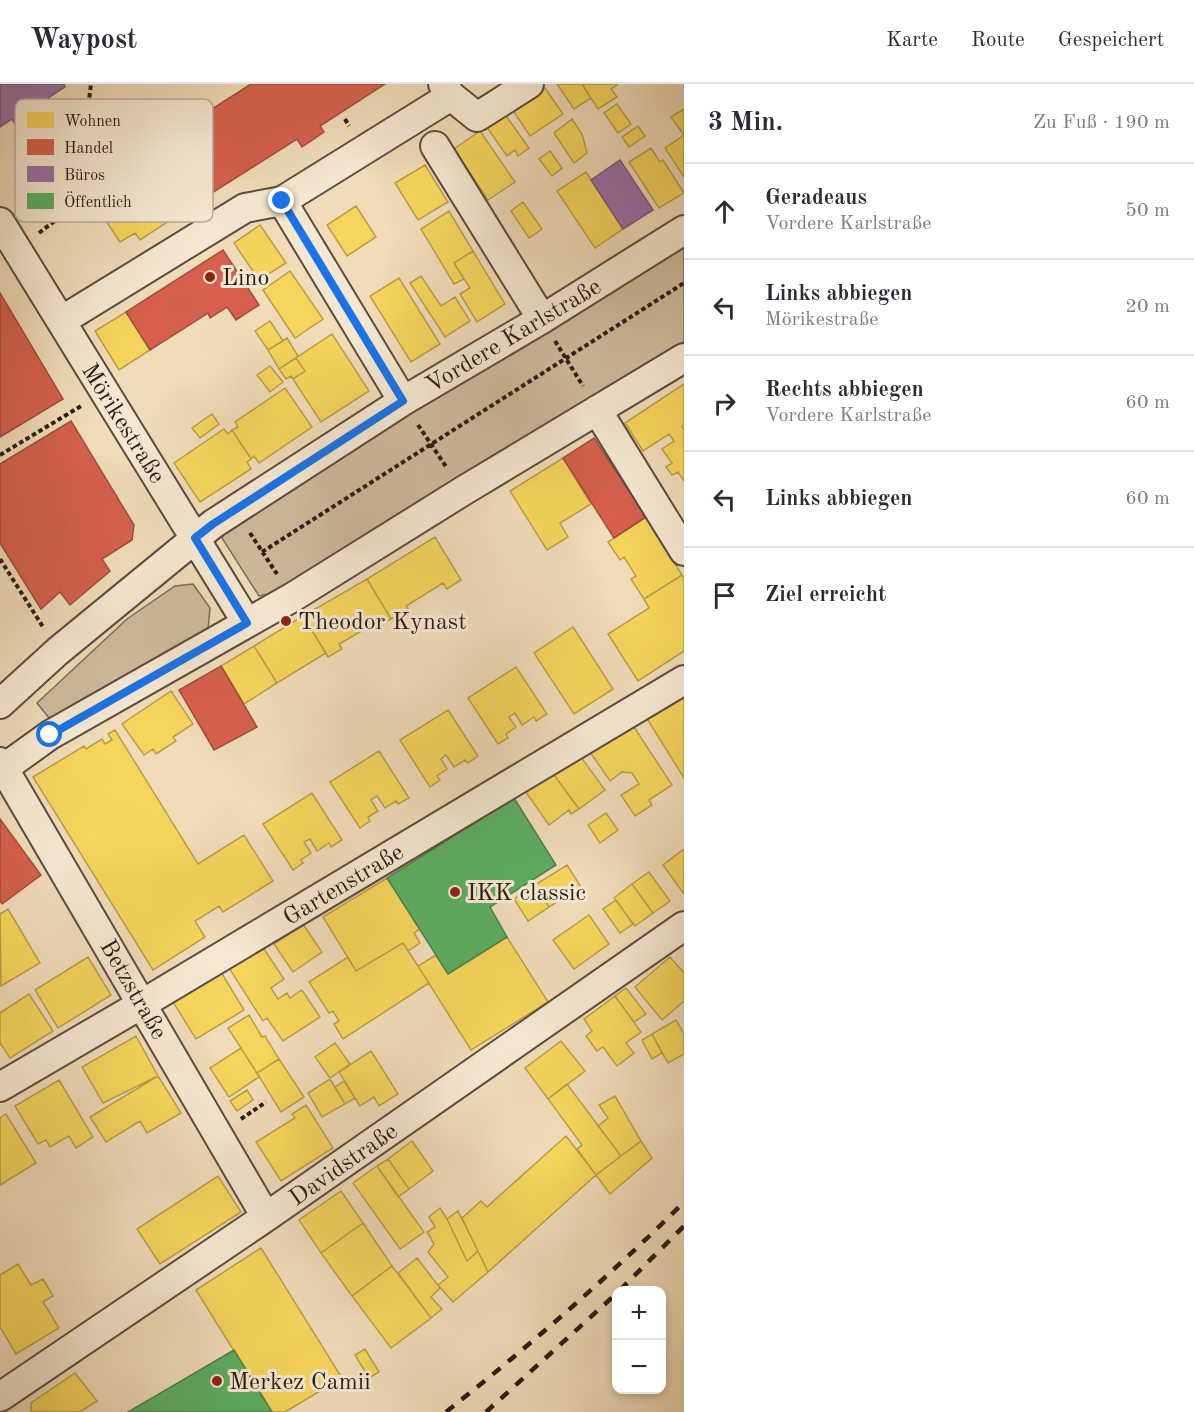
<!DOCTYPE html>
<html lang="de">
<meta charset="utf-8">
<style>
body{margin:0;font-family:"Old Standard TT",serif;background:#f2f2f3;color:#2b2b33}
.controls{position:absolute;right:18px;bottom:18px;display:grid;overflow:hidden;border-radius:12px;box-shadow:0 3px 9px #0003}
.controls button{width:54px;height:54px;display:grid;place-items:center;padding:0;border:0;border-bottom:2px solid #e1e1e2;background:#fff;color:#2b2b33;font:30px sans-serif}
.stop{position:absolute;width:18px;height:18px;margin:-14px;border:4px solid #1a73e8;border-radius:50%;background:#fff}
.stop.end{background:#1a73e8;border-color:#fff;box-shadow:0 2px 6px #0008}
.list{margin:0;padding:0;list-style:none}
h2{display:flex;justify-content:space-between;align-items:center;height:78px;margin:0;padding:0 24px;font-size:26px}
h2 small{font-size:20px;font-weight:400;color:#7c7c81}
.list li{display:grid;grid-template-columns:39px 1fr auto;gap:18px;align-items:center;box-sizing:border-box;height:96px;padding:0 24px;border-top:2px solid #e1e1e2}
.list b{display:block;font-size:22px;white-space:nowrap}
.list p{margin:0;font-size:20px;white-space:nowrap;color:#7c7c81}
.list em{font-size:20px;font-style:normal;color:#7c7c81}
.icon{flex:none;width:33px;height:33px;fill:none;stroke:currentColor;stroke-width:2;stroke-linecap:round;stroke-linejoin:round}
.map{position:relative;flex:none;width:684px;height:1328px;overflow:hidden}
header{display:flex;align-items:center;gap:36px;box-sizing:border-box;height:84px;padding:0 30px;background:#fff;border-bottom:2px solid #e1e1e2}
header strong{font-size:28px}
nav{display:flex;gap:33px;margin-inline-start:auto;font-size:21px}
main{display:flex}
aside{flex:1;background:#fff}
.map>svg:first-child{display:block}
</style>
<header>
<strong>Waypost</strong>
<nav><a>Karte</a><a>Route</a><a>Gespeichert</a></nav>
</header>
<main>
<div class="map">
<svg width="684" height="1328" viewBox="0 0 684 1328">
<rect width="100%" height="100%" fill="#f0dcb9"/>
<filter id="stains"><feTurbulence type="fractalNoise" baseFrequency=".00333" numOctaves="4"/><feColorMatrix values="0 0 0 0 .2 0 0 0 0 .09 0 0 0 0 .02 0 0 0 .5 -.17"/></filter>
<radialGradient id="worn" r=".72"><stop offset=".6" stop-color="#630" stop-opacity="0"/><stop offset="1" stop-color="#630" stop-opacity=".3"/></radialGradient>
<path fill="#cebb9d" stroke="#7c6c5a" stroke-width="1.5" d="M684,154V258L293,504L259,512L222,454L230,439Z
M193,500L210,524L208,545L87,615L53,639L37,619L127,535L175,502Z"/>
<path fill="#f6d55c" stroke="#b99e47" stroke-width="1.5" d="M557,0H582L591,14L574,25Z
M582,0H617V1L611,5L617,13L598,25Z
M545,4L563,30L530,52L512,25Z
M617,20L631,40L618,49L604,29Z
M684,25V93L665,64L684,51L671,33Z
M504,29L529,64L518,72L515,66L507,72L486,42Z
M572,35L582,50L587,69L574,79L554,49Z
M638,42L645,52L629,63L622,53Z
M158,45L204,114L140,156L135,149L120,158L100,128L112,120L110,116L133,101L123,87L133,81L125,68Z
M480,47L515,98L488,116L454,65Z
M651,64L660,78L663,76L684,109L659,124L629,78Z
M550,67L562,84L552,92L539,75Z
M425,81L448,118L418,136L395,99Z
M586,88L623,145L595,164L557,107Z
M523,118L542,145L529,154L511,127Z
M356,122L376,153L347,172L327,141Z
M449,127L473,167L454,179L464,195L454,200L421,145Z
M260,141L286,179L259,196L234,159Z
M473,167L505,220L477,238L460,210L470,204L454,179Z
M290,187L323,235L295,254L263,206Z
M421,192L441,222L455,213L470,237L445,253L410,199Z
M399,194L440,260L411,278L370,212Z
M126,228L150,266L119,286L95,247Z
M270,237L283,257L268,266L255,247Z
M332,250L369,307L321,338L293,295L305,287L296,274Z
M287,254L298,272L279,285L268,266Z
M296,274L305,287L293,295L291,292L286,295L279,285Z
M270,282L283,298L270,308L257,291Z
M684,300V341L682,342L684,346V397L678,388L672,391L666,383L672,379L662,365L674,357L669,350L643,367L625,339Z
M285,304L312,343L259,379L254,372L251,375L232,346L238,343L235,338Z
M212,330L219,340L200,354L192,344Z
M224,345L228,350L232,346L251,375L247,378L251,385L200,418L174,379Z
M563,374L591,420L560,439L568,453L547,466L510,407Z
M646,433L682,491L644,515L631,495L636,492L624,473L620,476L608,458Z
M435,453L461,496L447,505L443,499L406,522L408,525L391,535L367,495Z
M682,491L684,494V567L638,597L608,550L649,524L644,515Z
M367,495L391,535L377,543L375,539L339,560L342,565L328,573L303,532Z
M303,532L326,569L277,599L254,562Z
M573,543L613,605L574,630L534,569Z
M254,562L277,599L244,620L221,582Z
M516,583L547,630L536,637L534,633L522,641L515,629L509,633L516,643L506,650L508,654L498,660L468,614Z
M171,607L193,640L173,653L176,657L156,670L153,665L144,671L122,640Z
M684,610V694L646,633Z
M448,626L478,672L468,679L465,676L454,683L446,671L441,675L447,685L437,692L440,696L430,703L400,656Z
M632,640L672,701L649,716L652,721L635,732L621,711L639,700L632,689L622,688L610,697L590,668Z
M115,646L198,780L244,751L273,797L223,828L219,822L195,837L205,853L153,886L33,693L84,662L86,665L102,655L105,660L112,656L108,650Z
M379,667L409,714L398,720L396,717L385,724L377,712L371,716L378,727L368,733L370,737L360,744L330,698Z
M578,669L605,706L579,725L552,688Z
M552,688L579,725L571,730L569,726L549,741L525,707Z
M312,709L342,756L331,763L329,759L317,767L310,755L304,758L311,769L301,776L303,779L293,786L263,740Z
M606,729L618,746L600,759L588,741Z
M684,765V810L663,781Z
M567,781L581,803L549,823L535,801Z
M649,788L670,817L653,829L632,800Z
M387,794L420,845L414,849L420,859L408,867L403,859L356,887L323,833Z
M632,800L653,829L635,842L614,814Z
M535,801L549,823L528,837L514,815Z
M616,816L633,840L620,849L603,825Z
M8,825L40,879L1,902L0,830Z
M589,831L609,860L574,885L553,856Z
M303,840L322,868L293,888L274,860Z
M507,853L548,918L471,966L418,882L436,871L448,890Z
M403,859L429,899L343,955L334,940L339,937L333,927L329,929L309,898L348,873L356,887Z
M262,862L284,895L271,904L278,915L287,909L290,914L302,906L320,933L283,957L267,934L263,937L229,884Z
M88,873L111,911L58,944L35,906Z
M670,873L684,889V917L662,936L635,903Z
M221,888L244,926L196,955L173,918Z
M626,904L646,930L634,938L615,912Z
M29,910L53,947L10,974L0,959V929Z
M615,912L641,948L626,959L634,969L617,982L603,963L597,967L586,952L592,947L584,935Z
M249,931L262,953L265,952L279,975L257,989L228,944Z
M676,936L684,950V970L668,979L652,950Z
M652,950L662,969L652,975L642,956Z
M136,952L158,992L103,1019L82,983Z
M561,957L585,987L548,1015L525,984Z
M335,959L350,980L330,994L315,973Z
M241,964L259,993L229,1013L210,984Z
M371,967L398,1010L379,1022L374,1013L360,1022L339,988Z
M279,975L304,1013L281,1028L257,989Z
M158,992L181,1029L147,1049L140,1037L106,1058L90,1033Z
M330,995L345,1020L322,1033L308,1009Z
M59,996L93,1053L76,1064L69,1052L50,1063L46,1056L38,1060L15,1022Z
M344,997L355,1014L345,1020L335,1003Z
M567,1000L621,1072L596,1091L577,1065L582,1061L548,1015Z
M247,1006L253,1016L237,1027L230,1017Z
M615,1012L641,1057L621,1072L598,1042L608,1034L599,1021Z
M306,1021L333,1064L281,1097L256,1058L295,1034L292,1030Z
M6,1030L36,1079L0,1101V1034Z
M566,1052L596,1091L488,1188L462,1134L481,1117L487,1123Z
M412,1057L433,1087L409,1105L388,1075Z
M641,1057L652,1074L610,1110L596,1091Z
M388,1075L409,1105L398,1113L377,1082Z
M377,1082L424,1148L400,1165L353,1099Z
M218,1092L241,1128L160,1180L137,1145Z
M341,1107L363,1139L321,1169L299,1136Z
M440,1124L447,1135L467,1177L478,1167L488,1188L453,1218L438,1201L448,1193L428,1168L434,1160L427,1148L435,1143L429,1133Z
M458,1127L478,1167L467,1177L447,1135Z
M363,1139L392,1182L352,1212L321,1169Z
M261,1164L342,1294L285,1328H272L196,1206Z
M417,1174L440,1204L431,1213L442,1225L431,1234L398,1189Z
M18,1180L31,1201L43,1195L53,1212L43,1218L59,1244L16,1270L0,1243V1191Z
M392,1182L431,1234L391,1264L352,1212Z
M365,1265L379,1288L369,1294L355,1271Z
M75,1289L97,1317L80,1328H31V1319Z"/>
<path fill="#d6604d" stroke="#a24c3c" stroke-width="1.5" d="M251,0H385L320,42L324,48L302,63L297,55L204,114L165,55Z
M223,166L259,221L236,236L227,223L210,234L208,229L150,266L126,228Z
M0,209L63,315L0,353Z
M71,337L134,441L132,456L102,475L110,487L70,521L60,508L41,525L0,459V380Z
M594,354L646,433L614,454L563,374Z
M221,582L257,643L214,666L179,606Z
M0,735L41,791L2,820L0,817Z"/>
<path fill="#9970ab" stroke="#78577e" stroke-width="1.5" d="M0,0H64L65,3L48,14L65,40L29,62L12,35L0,43Z
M620,76L653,126L623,145L591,96Z"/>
<path fill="#5aae61" stroke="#4c824a" stroke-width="1.5" d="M514,714L556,781L490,823L507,853L448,890L387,794Z
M234,1266L272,1328H128Z"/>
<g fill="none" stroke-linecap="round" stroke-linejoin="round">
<g stroke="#5c4c3f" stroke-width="32">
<path id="minor" d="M443,0L451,12L477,33L529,0
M435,62L542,235
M282,117L403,317
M0,138L247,539
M61,237L245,124L282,117L451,12
M597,326L684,467
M0,620L58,567L213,440L403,317L542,235L684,146
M0,678L266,1133
M0,687L50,651L293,513L463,407L684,274
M0,1003L142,920L684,596
M0,1313L266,1133L684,842"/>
</g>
<path stroke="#2a1c16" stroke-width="4" stroke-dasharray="4.5 3" stroke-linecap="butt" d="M345,35L349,42
M39,149L118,88L89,16L91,0
M555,257L583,302
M418,341L447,384
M0,371L81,322
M250,449L277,490
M262,468L684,199
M0,475L43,543
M241,1035L266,1018"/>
<use href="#minor" stroke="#f5e8d2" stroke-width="28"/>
<path stroke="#2a1c16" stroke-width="4.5" stroke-dasharray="10 10" stroke-linecap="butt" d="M620,1206L684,1142
M446,1328C528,1263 609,1193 684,1118
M486,1328L616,1210"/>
</g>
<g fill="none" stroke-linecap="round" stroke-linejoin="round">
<path stroke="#1a73e8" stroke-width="8" d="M50,651L247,539L195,454L213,440L403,317L282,117"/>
</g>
<g fill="#8f2418" stroke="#f5e8d2" stroke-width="2">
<circle cx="210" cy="193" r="6"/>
<circle cx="286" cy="537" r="6"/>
<circle cx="455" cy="808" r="6"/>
<circle cx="217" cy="1297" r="6"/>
</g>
<g text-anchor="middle" stroke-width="6" stroke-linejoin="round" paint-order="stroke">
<g font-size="24" fill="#2a1c16" stroke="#f5e8d2" text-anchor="start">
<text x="222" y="201">Lino</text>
<text x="298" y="545">Theodor Kynast</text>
<text x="467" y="816">IKK classic</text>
<text x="229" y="1305">Merkez Camii</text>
</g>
<g font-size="24" fill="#2a1c16" stroke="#f5e8d2">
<text transform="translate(513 251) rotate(-31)" y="8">Vordere Karlstraße</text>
<text transform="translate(124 339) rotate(58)" y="8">Mörikestraße</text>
<text transform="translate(343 800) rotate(-31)" y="8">Gartenstraße</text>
<text transform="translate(134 905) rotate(60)" y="8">Betzstraße</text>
<text transform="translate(343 1080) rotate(-35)" y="8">Davidstraße</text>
</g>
</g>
<rect x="15" y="15" width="198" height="123" rx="9" fill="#f5e8d2" stroke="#b8ab9a" stroke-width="1.5"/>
<rect x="27" y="28" width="27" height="16" fill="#f6d55c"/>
<rect x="27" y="55" width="27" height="16" fill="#d6604d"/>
<rect x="27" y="82" width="27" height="16" fill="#9970ab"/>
<rect x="27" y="109" width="27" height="16" fill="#5aae61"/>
<g font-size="16" fill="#2a1c16">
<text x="64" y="42">Wohnen</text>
<text x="64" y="69">Handel</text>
<text x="64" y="96">Büros</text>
<text x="64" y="123">Öffentlich</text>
</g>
<rect width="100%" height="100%" filter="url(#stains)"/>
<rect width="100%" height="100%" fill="url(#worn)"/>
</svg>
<div class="controls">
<button>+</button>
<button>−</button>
</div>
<div class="stop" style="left:50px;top:651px"></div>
<div class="stop end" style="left:282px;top:117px"></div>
</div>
<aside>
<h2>3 Min.<small>Zu Fuß · 190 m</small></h2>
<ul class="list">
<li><svg class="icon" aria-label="ahead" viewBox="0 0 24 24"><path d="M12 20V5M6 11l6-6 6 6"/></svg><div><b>Geradeaus</b><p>Vordere Karlstraße</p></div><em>50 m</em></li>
<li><svg class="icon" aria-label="left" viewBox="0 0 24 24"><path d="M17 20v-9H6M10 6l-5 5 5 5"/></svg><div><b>Links abbiegen</b><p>Mörikestraße</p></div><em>20 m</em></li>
<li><svg class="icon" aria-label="right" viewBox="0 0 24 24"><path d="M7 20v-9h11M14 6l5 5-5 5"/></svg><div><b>Rechts abbiegen</b><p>Vordere Karlstraße</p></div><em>60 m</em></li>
<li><svg class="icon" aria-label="left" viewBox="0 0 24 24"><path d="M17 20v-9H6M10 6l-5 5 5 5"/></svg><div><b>Links abbiegen</b></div><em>60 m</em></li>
<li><svg class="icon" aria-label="arrive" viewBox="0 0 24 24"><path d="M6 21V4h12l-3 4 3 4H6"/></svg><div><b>Ziel erreicht</b></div></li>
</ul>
</aside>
</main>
